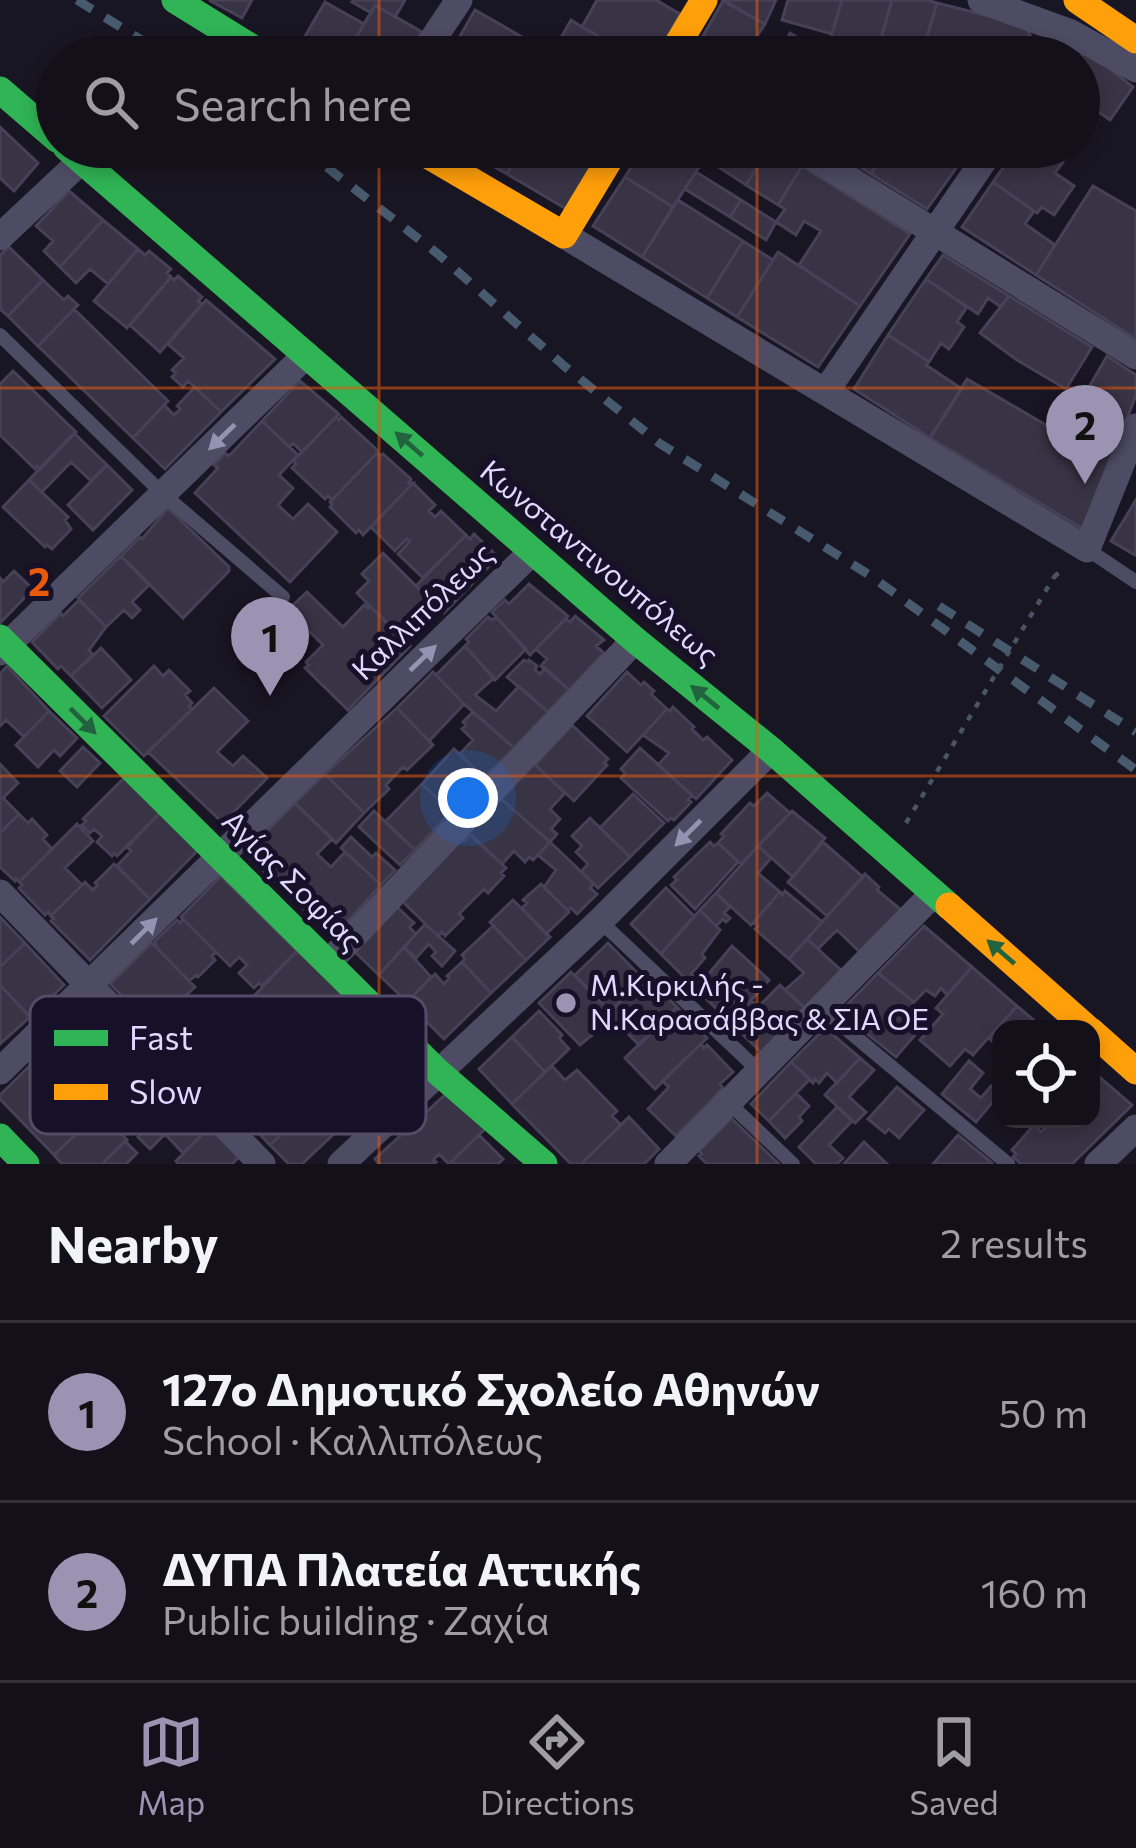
<!DOCTYPE html>
<meta charset="utf-8">
<style>
body{margin:0;font-family:Commissioner,sans-serif;background:#1c1923;color:#f1f3f6}
.controls{position:absolute;right:36px;bottom:36px;display:grid;overflow:hidden;border-radius:24px;box-shadow:0 6px 18px #0003}
.controls button{width:108px;height:108px;display:grid;place-items:center;padding:0;border:0;border-bottom:3px solid #323039;background:#13101a;color:#f1f3f6;font:60px sans-serif}
.you{position:absolute;left:468px;top:798px;width:42px;height:42px;margin:-30px;border:9px solid #fff;border-radius:50%;background:#1a73e8;box-shadow:0 0 0 18px #1a73e833}
.badge{display:grid;place-items:center;width:78px;height:78px;border-radius:50%;background:#9a94b2;color:#111;font-size:39px;font-weight:700}
.pin{position:absolute;translate:-50% -99px;filter:drop-shadow(0 3px 6px #0008)}
.pin::after{content:'';position:absolute;top:63px;width:42px;height:36px;background:inherit;clip-path:polygon(0 0,100% 0,50% 100%)}
.list{margin:0;padding:0;list-style:none}
h2{display:flex;justify-content:space-between;align-items:center;height:156px;margin:0;padding:0 48px;font-size:51px}
h2 small{font-size:39px;font-weight:400;color:#9d9da2}
.list li{display:grid;grid-template-columns:78px 1fr auto;gap:36px;align-items:center;box-sizing:border-box;height:180px;padding:0 48px;border-top:3px solid #323039}
.list b{display:block;font-size:45px;white-space:nowrap}
.list p{margin:0;font-size:39px;white-space:nowrap;color:#9d9da2}
.list em{font-size:39px;font-style:normal;color:#9d9da2}
.icon{flex:none;width:66px;height:66px;fill:none;stroke:currentColor;stroke-width:2;stroke-linecap:round;stroke-linejoin:round}
.map{position:relative;flex:none;width:1136px;height:1164px;overflow:hidden}
.search{position:absolute;background:#13101a;box-shadow:0 6px 18px #0003;left:36px;right:36px;top:36px;height:132px;display:flex;align-items:center;gap:30px;box-sizing:border-box;padding:0 42px;border-radius:66px;color:#9d9da2;font-size:45px}
.sheet{height:516px;background:#13101a}
nav{display:flex;justify-content:space-around;align-items:center;box-sizing:border-box;height:168px;border-top:3px solid #323039;background:#13101a;font-size:33px;color:#9d9da2}
nav a{display:grid;justify-items:center;gap:6px}
nav .on{color:#9a94b2}
.map>svg:first-child{display:block}
</style>
<div class="map">
<svg width="1136" height="1164" viewBox="0 0 1136 1164">
<rect width="100%" height="100%" fill="#191623"/>
<path fill="#383445" stroke="#464157" stroke-width="3" d="M209,0H252L242,18Z
M354,0H405L395,17L375,5L371,13L352,2Z
M597,0H656L680,14L655,57H636L582,27Z
M723,0H776L765,24Z
M788,0H842L832,34L782,20Z
M842,0H892L878,48L858,42L855,51L829,44Z
M892,0H927L937,3L921,57H876Z
M723,1L765,24L753,42L775,57H691Z
M325,2L364,24L345,57H293Z
M937,3L1025,25L1038,51L1033,57H956L949,47L925,44Z
M375,5L422,32L407,57H345Z
M475,10L529,41L519,57L449,55Z
M571,20L582,27L636,57H550Z
M790,33L828,57H777Z
M1091,54L1133,87L1110,120L1094,109L1088,117L1079,110V58L1081,55Z
M0,127L38,163L14,191L0,178Z
M459,147H523L507,174Z
M523,147H604L568,210L507,174Z
M644,147H667L699,167L673,207L625,177Z
M720,147H770L746,185L711,162Z
M770,147L802,166L778,205L746,185Z
M828,147H888L871,174Z
M888,147H971L927,209L871,174Z
M1018,147H1041L1063,162L1055,173L1074,186L1054,215L1042,207L1037,213L993,182Z
M802,166L910,234L860,306L799,265L821,231L804,221L796,235L776,222L785,209L778,205Z
M696,172L741,200L730,217L685,189Z
M625,177L673,207L642,257L593,226Z
M993,182L1034,211L1025,224L1055,245L1036,275L962,227Z
M1093,186L1136,211V339L1036,275Z
M69,191L103,220L60,267L44,251L53,241L36,226Z
M678,200L743,241L707,298L642,257Z
M741,200L776,222L766,240L730,217Z
M103,220L138,249L108,284L90,269L76,283L60,267Z
M743,241L773,260L737,317L707,298Z
M9,247L43,280L8,316L0,309V255Z
M138,249L145,255L149,251L171,269L167,273L171,277L127,328L94,301Z
M778,252L860,306L818,367L737,317Z
M943,255L1009,296L1001,307L988,298L978,314L926,279Z
M178,276L202,297L198,301L202,304L160,352L130,325L171,277L174,280Z
M926,279L967,307L957,322L964,327L949,349L941,343L929,362L888,335Z
M43,280L64,300L68,296L78,305L38,346L8,316Z
M1009,296L1092,347L1066,389L1017,360L980,333Z
M206,300L275,359L221,412L188,381L183,387L172,377L176,373L172,370L184,358L168,344Z
M74,309L168,401L133,438L38,346Z
M888,335L929,362L926,365L962,389L930,438L854,389Z
M1107,356L1136,375V395L1085,530L930,438L967,379L1051,428L1061,413L1071,418Z
M13,371L76,432L40,469L37,466L35,469L0,435V384Z
M300,381L339,414L302,452L293,443L289,447L262,421Z
M195,387L221,412L165,469L133,438L164,405L174,415L180,409L177,406Z
M336,417L339,420L341,417L376,449L377,453L332,500L328,496L325,499L292,468L296,464L293,461Z
M262,421L298,455L279,475L293,488L278,505L293,519L308,504L337,532L290,582L195,493L218,468L214,465L225,453L229,456Z
M74,433L107,465L91,481L71,462L42,492L29,480Z
M377,453L381,456L383,454L411,479L409,483H413L363,535L359,530L356,533L330,507L332,504L330,502Z
M107,465L132,490L93,530L68,505Z
M29,480L68,517L65,520L71,529L52,549L47,545L45,547L3,507Z
M413,483L435,505L429,511L435,517L441,511L466,535L423,578L398,554L410,541L407,539L395,551L371,527Z
M1136,500V554L1135,555L1111,541Z
M168,508L229,567V571L183,618L121,556L140,537L142,539Z
M474,534L498,557L444,613L416,586L466,535L470,539Z
M383,553L439,609L407,643L357,593L369,581L362,574Z
M121,556L149,585L132,602L140,610L132,618L124,610L106,627L78,598Z
M14,571L33,589L0,623V578L3,582Z
M529,584L568,616L530,655L492,612L505,600L509,604Z
M307,592L343,627L364,605L368,608L370,606L410,646L348,710L305,668L309,665L306,662L323,645L310,632L305,637L298,630L295,633L279,618Z
M79,600L106,627L89,650L93,655L71,676L61,666L58,669L32,642L61,613L63,616Z
M575,616L604,640L596,646L604,653L569,690L541,666L547,659L536,649L566,619L570,622Z
M488,617L492,620L496,617L526,649L495,680L465,646L469,642L466,639Z
M465,646L494,678L475,695L496,711L519,686L548,712L514,748L464,704L436,675Z
M101,648L131,680L102,708L71,676Z
M524,660L528,662L529,660L537,666L535,670L540,674L545,668L569,690L548,712L507,677Z
M7,666L49,711L24,737L6,720L0,726V674Z
M154,666L163,676L169,670L190,691L185,695L192,703L189,706L192,709L144,756L104,716Z
M433,672L464,704L429,741L397,708Z
M627,672L641,685L644,682L654,691L651,694L667,709L627,752L587,716Z
M214,688L248,721L217,752L233,766L243,756L267,778L223,823L148,752Z
M673,707L694,727L692,729L703,740L707,737L732,760L696,799L658,765L669,753L643,735L667,709L670,711Z
M397,708L433,745L407,770L403,767L386,785L389,789L364,813L325,774Z
M49,711L77,738L60,756L54,750L38,767L16,745Z
M473,712L514,748L484,778L460,754L473,740L462,729L466,725L463,722Z
M572,725L608,759L604,763L607,765L574,801L535,765Z
M83,747L100,763L77,787L60,771Z
M640,748L692,795L688,800L691,802L674,820L671,818L668,821L621,778L625,773L621,769Z
M454,749L484,778L451,812L422,784Z
M532,762L565,793L550,809L560,819L551,829L557,834L550,842L500,798Z
M0,764L18,783L3,798L19,814L0,833Z
M325,774L364,813L336,843L295,803Z
M124,778L160,813L117,856L114,853L112,856L97,842L102,836L94,829L90,833L82,825L86,821L83,819Z
M422,784L451,812L415,850L385,822Z
M767,793L790,813L741,864L718,843L724,836L721,834L750,803L754,806Z
M633,794L664,823L630,857L600,828Z
M500,798L550,842L533,860L529,857L525,862L514,851L502,864L468,832Z
M295,803L332,839L317,854L331,867L345,852L381,885L333,937L245,853Z
M374,811L415,850L400,865L359,827Z
M792,811L825,838L793,877L758,846Z
M160,813L198,850L150,899L117,866L131,851L127,847Z
M19,814L28,823L32,819L47,835L43,839L52,849L19,882L16,879L15,881L0,867V833Z
M590,818L630,857L598,888L581,872L588,864L576,852L582,846L572,836Z
M77,824L93,841L65,868L82,885L51,916L48,912L45,915L19,888L22,885L19,882Z
M470,835L506,868L501,873L504,876L488,893L484,889L459,914L463,918L445,936L442,932L438,936L401,900L462,839L464,841Z
M351,837L372,857L376,853L395,870L381,885L341,848Z
M550,842L594,884L590,888L597,894L577,914L571,908L567,910L544,887L556,870L538,855Z
M710,842L714,846L718,843L738,862L695,909L671,885L677,880L674,877Z
M823,842L863,877L827,916L788,882Z
M758,846L771,858L758,873L780,892L751,925L716,893Z
M114,864L150,899L90,960L51,921L54,918L51,916L85,882L93,890L97,885L95,883Z
M865,874L879,887L877,890L901,910L861,953L837,930L818,949L807,939Z
M221,876L297,951L262,986L259,983L254,988L239,973L247,965L239,957L230,966L181,917Z
M541,884L569,912L546,934L522,908L527,903L523,900Z
M666,888L694,916L661,954L631,924Z
M785,891L822,922L789,959L755,929L758,926L754,922L780,892L782,895Z
M716,893L730,907L724,913L730,918L726,922L723,919L716,926L700,910Z
M513,900L550,937L526,960L490,922Z
M397,907L414,923L409,927L416,934L379,975L355,952Z
M700,910L720,930L702,954L705,958L691,974L700,983L696,989L661,954Z
M0,917L25,943L0,967Z
M183,919L216,952L212,956L215,960L198,977L196,975L189,981L156,947L155,941L177,920L180,923Z
M425,924L455,951L442,966L432,956L436,952L429,944L416,958L404,947Z
M493,926L526,960L491,993L462,962L465,959L462,955Z
M924,926L972,967L947,995L941,988L935,996L926,990L914,1002L878,973Z
M807,939L841,970L806,1009L785,990L804,973L789,959Z
M25,943L64,985L30,1017L0,985V967Z
M152,943L195,987L184,997L190,1003L193,1000L197,1005L204,998L211,1006L216,1001L225,1009L223,1016L181,1054L110,984Z
M608,943L643,979L610,1012L575,975Z
M732,946L769,980L731,1023L696,989Z
M404,947L431,977L407,1002L379,975Z
M297,951L356,1005L318,1046L313,1041L309,1045L292,1029L284,1038L264,1018L271,1010L255,995Z
M462,962L491,993L444,1039L407,1002L435,974L444,984L449,978L447,976Z
M972,967L1017,1006L973,1055L965,1049L950,1066L920,1040L943,1014L936,1008Z
M571,972L610,1012L645,976L677,1007L639,1045L618,1024L609,1032L603,1026L580,1045L539,1003Z
M878,973L914,1002L910,1009L927,1021L896,1057L840,1012Z
M0,985L30,1017L0,1044Z
M780,985L806,1009L763,1054L731,1023L751,1000L758,1007Z
M1017,1006L1044,1029H1001V1049L989,1038Z
M677,1007L707,1038L655,1089L625,1058Z
M539,1011L562,1035L559,1038L569,1049L545,1072L512,1037Z
M825,1028L860,1058L837,1083L827,1073L819,1083L815,1079L813,1083L791,1062Z
M512,1037L545,1072L512,1104L479,1069Z
M701,1044L704,1048L707,1045L733,1072L720,1084L723,1088L676,1136L648,1109L669,1087L662,1081Z
M51,1045L86,1082L67,1100L89,1122L54,1155L0,1099V1095Z
M860,1058L874,1070L849,1097L866,1112L855,1123L825,1095Z
M969,1061L983,1073L970,1089L981,1098L991,1086L1000,1093L976,1122L942,1094Z
M791,1062L810,1079L769,1121L751,1104Z
M157,1064L214,1123L183,1153L165,1134L150,1149L138,1137L153,1122L126,1095Z
M287,1064L301,1080L295,1086L313,1103L299,1117L293,1111L288,1116L294,1122L270,1145L238,1111L253,1096L262,1105L270,1096L262,1089Z
M552,1066L565,1080L577,1070L617,1111L612,1116L621,1125L581,1164H571L512,1104Z
M1091,1070L1132,1105L1072,1164H1021L1013,1157L1016,1154L1012,1150L1034,1125L1041,1132L1054,1119H1091Z
M897,1087L924,1110L899,1138L889,1129L885,1133L868,1119Z
M448,1092L485,1129L449,1164L439,1154L433,1160L436,1162L434,1164H379L375,1159Z
M796,1093L809,1106L799,1117L802,1121L785,1138L769,1121Z
M313,1103L339,1129L302,1164H289L270,1145Z
M837,1107L852,1121L829,1145L843,1158L837,1164H816L799,1147Z
M100,1111L127,1140L102,1164H62L54,1155Z
M629,1117L659,1149L644,1164H581Z
M731,1118L779,1164H707L699,1156L702,1154L699,1151Z
M214,1123L244,1152L232,1164H178L176,1161Z
M479,1135L503,1159L498,1164H449Z
M958,1135L992,1163V1164H933Z
M125,1141L137,1153L126,1164H102Z
M864,1142L887,1164H844Z"/>
<g fill="none" stroke-linecap="round" stroke-linejoin="round">
<path stroke="#495564" stroke-width="4.5" stroke-dasharray="6 9" stroke-linecap="butt" d="M1054,577L1064,568"/>
<path stroke="#4e4b64" stroke-width="14" d="M0,335L163,494L283,597
M1087,549L1136,582
M600,921L759,1071
M821,1008L1008,1164
M728,1102L793,1164"/>
<path stroke="#4e4b64" stroke-width="27" d="M981,0L1071,33L1136,69
M421,57L459,0
M797,147L1136,356
M564,235L1087,549L1136,427
M0,237L82,160
M826,391L993,147
M0,652L306,355
M0,893L262,1164
M328,963L635,640
M0,1071L532,552
M341,1164L600,921L771,750
M668,1164L934,893
M1098,1164L1136,1128"/>
<path stroke="#30b455" stroke-width="27" d="M175,0L267,57
M0,90L57,139
M66,147L635,640L771,750L949,906
M0,638L438,1072L544,1164
M0,1137L26,1164"/>
<path stroke="#ff9f0a" stroke-width="27" d="M1077,0L1136,40
M670,57L704,0
M414,147L564,235L617,147
M949,906L1088,1029
M1091,1031L1136,1071"/>
<path stroke="#475a6e" stroke-width="9" stroke-dasharray="18 15" stroke-linecap="butt" d="M77,0L169,57
M301,147L438,254L563,365L659,443L871,576L1136,770
M939,606L1136,732"/>
<path stroke="#495564" stroke-width="4.5" stroke-dasharray="6 9" stroke-linecap="butt" d="M906,823L1054,577"/>
</g>
<defs><path id="oneway-solid" d="M-6-.8H1V-3.2L6.5 0L1 3.2V.8H-6Z" transform="scale(3)"/></defs>
<g fill="#9692b2">
<use href="#oneway-solid" transform="translate(222 437) rotate(136)"/>
<use href="#oneway-solid" transform="translate(423 658) rotate(-44)"/>
<use href="#oneway-solid" transform="translate(688 833) rotate(135)"/>
<use href="#oneway-solid" transform="translate(144 931) rotate(-45)"/>
</g>
<g fill="#23623f">
<use href="#oneway-solid" transform="translate(409 444) rotate(-139)"/>
<use href="#oneway-solid" transform="translate(705 697) rotate(-141)"/>
<use href="#oneway-solid" transform="translate(83 721) rotate(45)"/>
<use href="#oneway-solid" transform="translate(1001 952) rotate(-139)"/>
</g>
<path fill="none" stroke="#e8590c" stroke-width="3" stroke-opacity="0.55" d="M379,0V57M757,0V57M379,147V1164M757,147V1164M0,388H1136M0,776H1136"/>
<circle fill="#9a94b2" stroke="#161029" stroke-width="4.5" cx="566" cy="1003" r="12"/>
<g text-anchor="middle" stroke-width="10" stroke-linejoin="round" paint-order="stroke">
<g font-size="30" fill="#dfd8ff" stroke="#161029">
<text transform="translate(599 563) rotate(40)" y="10">Κωνσταντινουπόλεως</text>
<text transform="translate(423 612) rotate(-44)" y="10">Καλλιπόλεως</text>
<text transform="translate(292 881) rotate(45)" y="10">Αγίας Σοφίας</text>
</g>
<g font-size="30" fill="#dfd8ff" stroke="#161029" text-anchor="start">
<text x="590" y="996">Μ.Κιρκιλής -<tspan x="590" dy="34">Ν.Καρασάββας &amp; ΣΙΑ ΟΕ</tspan></text>
</g>
</g>
<rect x="30" y="996" width="396" height="138" rx="18" fill="#161029" stroke="#524c69" stroke-width="3"/>
<rect x="54" y="1030" width="54" height="16" fill="#30b455"/>
<rect x="54" y="1084" width="54" height="16" fill="#ff9f0a"/>
<g font-size="33" fill="#dfd8ff">
<text x="129" y="1050">Fast</text>
<text x="129" y="1104">Slow</text>
</g>
<g font-size="39" text-anchor="middle" font-weight="bold" fill="#e8590c" stroke="#161029" stroke-width="10" stroke-linejoin="round" paint-order="stroke">
<text x="39" y="596">2</text>
</g>
</svg>
<div class="controls">
<button><svg class="icon" aria-label="locate" viewBox="0 0 24 24"><circle cx="12" cy="12" r="6"/><path d="M12 2v4M12 18v4M2 12h4M18 12h4"/></svg></button>
</div>
<div class="you"></div>
<div class="pin badge" style="left:270px;top:696px">1</div>
<div class="pin badge" style="left:1085px;top:484px">2</div>
<div class="search"><svg class="icon" aria-label="search" viewBox="0 0 24 24"><circle cx="10" cy="10" r="6"/><path d="M15 15l6 6"/></svg>Search here</div>
</div>
<section class="sheet">
<h2>Nearby<small>2 results</small></h2>
<ul class="list">
<li><span class="badge">1</span><div><b>127ο Δημοτικό Σχολείο Αθηνών</b><p>School · Καλλιπόλεως</p></div><em>50 m</em></li>
<li><span class="badge">2</span><div><b>ΔΥΠΑ Πλατεία Αττικής</b><p>Public building · Ζαχία</p></div><em>160 m</em></li>
</ul>
</section>
<nav>
<a class="on"><svg class="icon" aria-label="map" viewBox="0 0 24 24"><path d="M3 6l6-2 6 2 6-2v14l-6 2-6-2-6 2zM9 4v14M15 6v14"/></svg>Map</a>
<a><svg class="icon" aria-label="directions" viewBox="0 0 24 24"><path d="M12 3l9 9-9 9-9-9zM9 14v-3h6M13 9l2 2-2 2"/></svg>Directions</a>
<a><svg class="icon" aria-label="saved" viewBox="0 0 24 24"><path d="M7 4h10v16l-5-4-5 4z"/></svg>Saved</a>
</nav>
